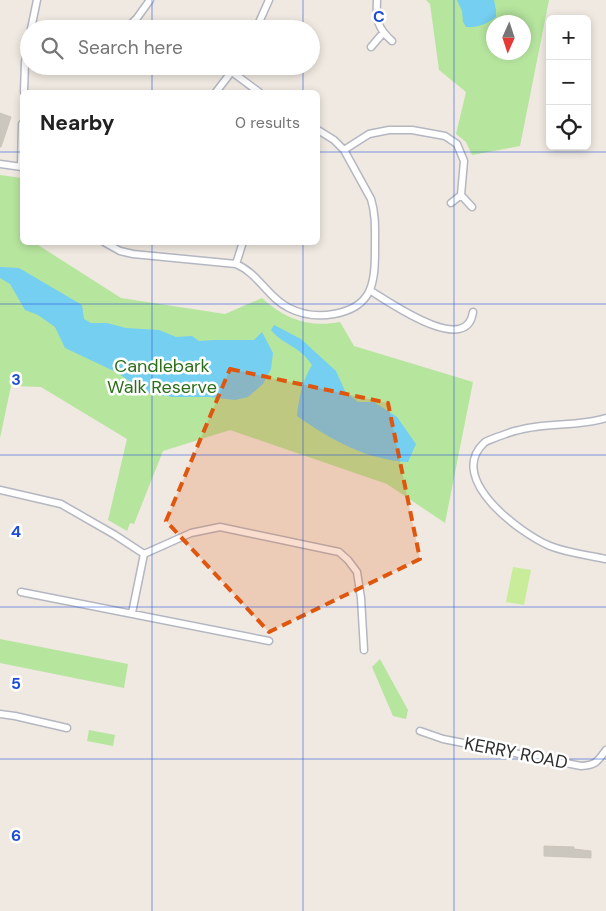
<!DOCTYPE html>
<meta charset="utf-8">
<style>
body{margin:0;font-family:"DM Sans",sans-serif;background:#f2f2f2;color:#222}
.controls{position:absolute;right:15px;top:15px;display:grid;overflow:hidden;border-radius:8px;box-shadow:0 2px 8px #0003}
.controls button{width:45px;height:45px;display:grid;place-items:center;padding:0;border:0;border-bottom:1px solid #e0e0e0;background:#fff;color:#222;font:25px sans-serif}
.compass{position:absolute;left:486px;top:15px;width:45px;height:45px;border-radius:50%;background:#fff;box-shadow:0 2px 8px #0003;rotate:183deg}
.list{margin:0;padding:0;list-style:none}
h2{display:flex;justify-content:space-between;align-items:center;height:65px;margin:0;padding:0 20px;font-size:21px}
h2 small{font-size:16px;font-weight:400;color:#767676}
.icon{flex:none;width:28px;height:28px;fill:none;stroke:currentColor;stroke-width:2;stroke-linecap:round;stroke-linejoin:round}
.map{position:relative;flex:none;width:606px;height:911px;overflow:hidden}
.search{position:absolute;background:#fff;box-shadow:0 2px 8px #0003;left:20px;top:20px;width:300px;height:55px;display:flex;align-items:center;gap:12px;box-sizing:border-box;padding:0 18px;border-radius:28px;color:#767676;font-size:19px}
.panel{position:absolute;background:#fff;box-shadow:0 2px 8px #0003;left:20px;top:90px;width:300px;height:155px;border-radius:8px}
.map>svg:first-child{display:block}
</style>
<div class="map">
<svg width="606" height="911" viewBox="0 0 606 911">
<rect width="100%" height="100%" fill="#efe9e1"/>
<path fill="#b6e59e" fill-rule="evenodd" d="M426,0H549L520,146L472,155L466,142L456,134L466,92L439,70L430,4ZM494,22H524V52H494Z
M0,175L22,178V242L39,243L38,245L121,298L225,314L262,298C284,319 310,328 340,322L354,346L473,382L445,523L387,484L230,430L163,451L134,524L130,523L127,531L108,520L127,439L41,387L11,386L0,438Z
M0,639L128,664L124,688L0,663Z
M380,659L408,710L406,719L393,716L372,667Z
M89,730L115,735L113,746L87,741Z"/>
<path fill="#c9ec9a" d="M513,567L531,570L524,605L506,602Z"/>
<path fill="#75cff0" d="M457,0H494L496,10V17C487,24 477,28 466,27L463,22L462,11Z
M0,267L19,268L82,305L84,319L91,323H107L126,328L159,330L176,337L192,336L199,341L214,340H254L262,332L273,353L271,369L263,384L248,397L235,400L209,397H173L147,393L116,372L65,348L55,327L38,315L25,310L10,284L0,278Z
M274,325L301,339L336,371L345,391L358,402H374L397,417L416,444L408,462C367,460 331,440 297,416C299,398 302,381 312,365C300,346 283,345 271,330Z"/>
<path fill="#cbc7bf" stroke="#cbc5ba" d="M0,113L11,117L1,147H0Z
M544,846L574,847V849L591,851V858L544,856Z"/>
<g fill="none" stroke-linecap="round" stroke-linejoin="round">
<g stroke="#b4b7c1" stroke-width="9">
<path id="minor" d="M377,0C376,19 377,28 392,41
M31,29L37,0
M126,29L137,18L150,0
M256,29L269,0
M371,47L383,33
M232,72L259,92
M24,92L25,62L29,41
M216,92L236,66
M344,150L369,134L389,130H412L445,136L457,144L464,161L461,195
M0,164L22,167
M21,167L22,124
M451,203L461,195L472,207
M104,242L120,251L133,254L236,264C258,273 268,298 289,308C303,315 318,317 334,314C373,307 375,283 375,248C375,231 376,215 371,199L344,150L334,140L318,130
M236,264L243,242
M371,291C389,302 467,357 473,312
M606,418C578,427 547,422 519,430C512,431 504,435 497,437C493,439 487,440 484,443C446,479 521,534 550,546C568,553 587,555 606,559
M0,490L61,504L115,535L144,554L132,613
M144,554L191,533L220,527L339,552L348,560L357,572L361,598L364,650
M21,592L269,641
M0,714L15,716L67,728
M420,731L443,739L581,766C596,765 597,762 606,750"/>
</g>
<use href="#minor" stroke="#fff" stroke-width="6"/>
</g>
<path fill="#df570e" fill-opacity="0.2" stroke="#df570e" stroke-width="4" stroke-dasharray="10 6" stroke-linejoin="round" d="M230,369L388,403L420,559L269,632L166,521Z"/>
<path fill="none" stroke="#1d4ed8" stroke-width="1" stroke-opacity="0.55" d="M152,0V29M303,0V29M454,0V911M152,66V92M303,66V92M0,152H22M318,152H606M152,242V911M303,242V911M0,304H606M0,455H606M0,607H606M0,759H606"/>
<g text-anchor="middle" stroke-width="5" stroke-linejoin="round" paint-order="stroke">
<g font-size="18" fill="#2c6e1b" stroke="#fff">
<text x="162" y="372">Candlebark<tspan x="162" dy="21">Walk Reserve</tspan></text>
</g>
<g font-size="18" fill="#2e2e2e" stroke="#fff">
<text transform="translate(516 753) rotate(11)" y="6">KERRY ROAD</text>
</g>
</g>
<g font-size="16" text-anchor="middle" font-weight="bold" fill="#1d4ed8" stroke="#fff" stroke-width="5" stroke-linejoin="round" paint-order="stroke">
<text x="379" y="22">C</text>
<text x="16" y="385">3</text>
<text x="16" y="537">4</text>
<text x="16" y="689">5</text>
<text x="16" y="841">6</text>
</g>
</svg>
<div class="controls">
<button>+</button>
<button>−</button>
<button><svg class="icon" aria-label="locate" viewBox="0 0 24 24"><circle cx="12" cy="12" r="6"/><path d="M12 2v4M12 18v4M2 12h4M18 12h4"/></svg></button>
</div>
<svg class="compass" viewBox="-18 -18 36 36"><path d="M0-13l5 13h-10z" fill="#e53935"/><path d="M0 13l5-13h-10z" fill="#767676"/></svg>
<div class="search"><svg class="icon" aria-label="search" viewBox="0 0 24 24"><circle cx="10" cy="10" r="6"/><path d="M15 15l6 6"/></svg>Search here</div>
<section class="panel">
<h2>Nearby<small>0 results</small></h2>
<ul class="list">
</ul>
</section>
</div>
